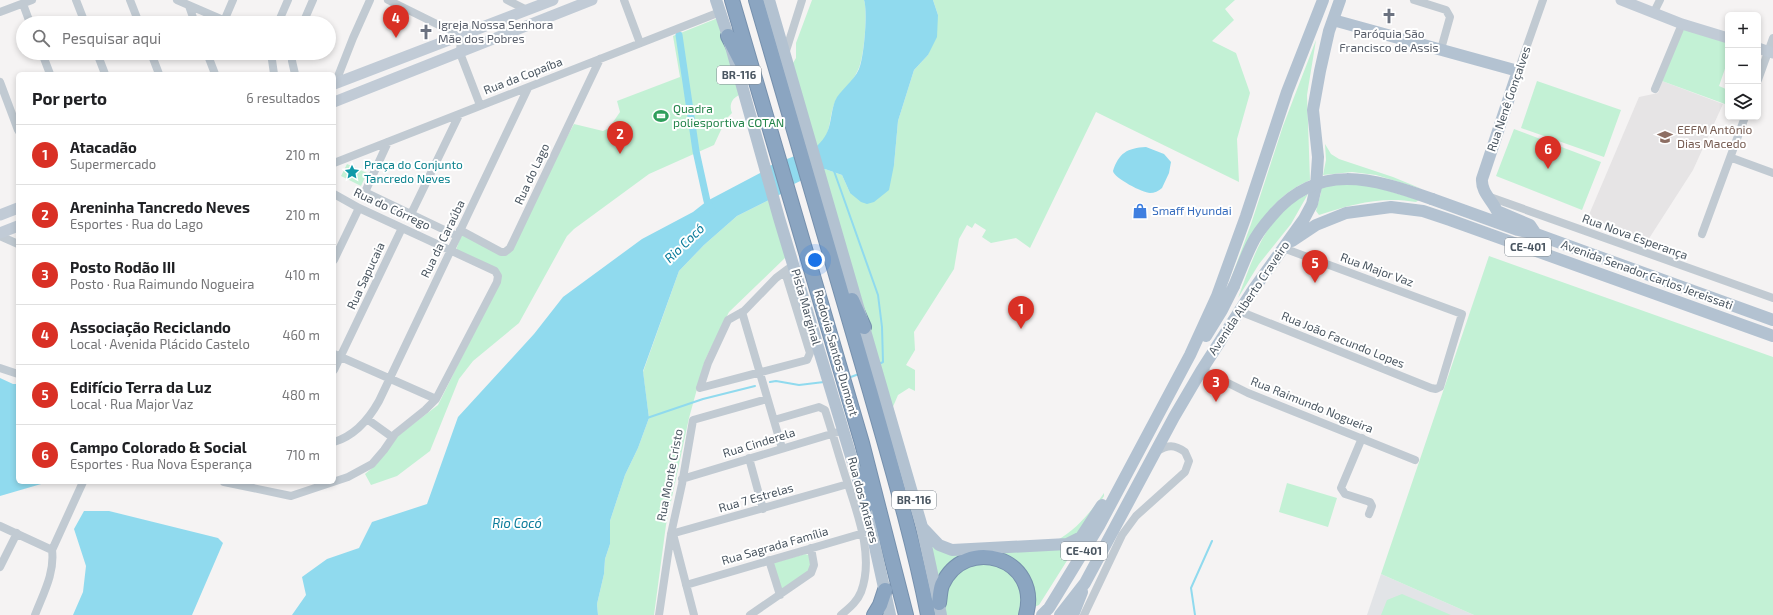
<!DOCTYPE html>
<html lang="pt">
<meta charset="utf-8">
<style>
body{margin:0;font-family:"Exo 2",sans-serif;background:#f2f2f2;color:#202124}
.controls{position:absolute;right:12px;top:12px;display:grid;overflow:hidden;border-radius:6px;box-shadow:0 2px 6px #0003}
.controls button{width:36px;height:36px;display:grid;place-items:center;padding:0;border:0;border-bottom:1px solid #e0e0e0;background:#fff;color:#202124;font:20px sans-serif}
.you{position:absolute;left:815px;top:260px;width:14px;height:14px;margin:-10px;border:3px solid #fff;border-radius:50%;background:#1a73e8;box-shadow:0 0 0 6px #1a73e833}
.badge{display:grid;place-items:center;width:26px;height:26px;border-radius:50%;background:#d93025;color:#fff;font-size:13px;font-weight:700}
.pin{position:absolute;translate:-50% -33px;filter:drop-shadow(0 1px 2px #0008)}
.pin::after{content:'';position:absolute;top:21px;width:14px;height:12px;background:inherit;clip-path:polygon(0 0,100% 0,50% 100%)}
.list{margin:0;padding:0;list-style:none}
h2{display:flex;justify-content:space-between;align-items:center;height:52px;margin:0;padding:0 16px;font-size:17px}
h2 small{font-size:13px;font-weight:400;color:#757577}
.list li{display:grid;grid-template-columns:26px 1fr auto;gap:12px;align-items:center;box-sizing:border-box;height:60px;padding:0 16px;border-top:1px solid #e0e0e0}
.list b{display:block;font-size:15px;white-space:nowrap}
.list p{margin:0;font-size:13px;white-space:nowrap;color:#757577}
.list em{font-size:13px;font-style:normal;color:#757577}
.icon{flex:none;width:22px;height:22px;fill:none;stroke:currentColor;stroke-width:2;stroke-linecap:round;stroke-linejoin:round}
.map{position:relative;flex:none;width:1773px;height:615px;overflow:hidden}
.search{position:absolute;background:#fff;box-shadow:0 2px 6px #0003;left:16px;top:16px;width:320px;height:44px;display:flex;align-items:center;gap:10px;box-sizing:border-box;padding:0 14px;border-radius:22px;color:#757577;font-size:15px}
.panel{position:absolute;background:#fff;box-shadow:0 2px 6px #0003;left:16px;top:72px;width:320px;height:412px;border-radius:6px}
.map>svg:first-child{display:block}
</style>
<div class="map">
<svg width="1773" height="615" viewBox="0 0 1773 615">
<rect width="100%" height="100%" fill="#f5f3f3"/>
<path fill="#e6e4e5" d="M1662,81L1723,104L1693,170L1648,240L1588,217L1639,97L1658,93Z"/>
<path fill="#e2e4e7" d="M1381,574L1474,615H1367Z"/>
<path fill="#c3f1d5" d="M812,0H864C868,11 864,60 858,70C855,76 852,82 848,86C844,91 838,95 836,100C827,117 834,138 813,149L787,64L793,63L796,58V43Z
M933,0H1235L1225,9L1234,20L1212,41L1236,53L1250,93L1237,139L1239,182L1096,112L1030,248L1016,238L991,243L982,237L986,230L975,223L972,228L967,225L959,239L954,269L914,332L915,350L906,365L915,370V391L909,388L898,395L892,409L821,171L825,169L842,175L850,193L894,165L898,121L914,70L928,55L938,15Z
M718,18L739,95C731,99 729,106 732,113L726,119L714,145L649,174L574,229L567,236L519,323L473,361L459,379L430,451L397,476L371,485L365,474L376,465L396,437L438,405L501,278L456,250L461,236L463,235L503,255L574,124L603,131L609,128L620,112L617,101L680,77L673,36Z
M1686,29L1728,43V60L1719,86L1728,90L1725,104L1662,81L1682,31Z
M1316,40L1307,95L1310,180C1259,202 1247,249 1225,295L1251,224L1283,126Z
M1537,81L1621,110L1604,157L1521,128Z
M1514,129L1601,162L1582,210L1496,176Z
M1325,144L1331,154L1339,159L1393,177L1422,189L1376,175L1352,172L1323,175L1326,160Z
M347,164L367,173L361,186L341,176Z
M1335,184H1365L1419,200L1416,202C1382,196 1352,204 1319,215L1316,211L1321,193L1319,188Z
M1308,194L1291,224L1259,264L1238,298C1250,266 1260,233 1285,208C1291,202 1301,198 1308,194Z
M769,200L786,257L729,312L705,360L689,418L666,525L654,615H598L597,604L604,574L605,559L610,544V521L625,475L638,448L649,418L643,372L679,271L704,245L737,216Z
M1489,256L1773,357V615H1474L1381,574Z
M1287,483L1337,498L1328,527L1279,512Z
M1104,493V496L1092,515L1073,538L1056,541C1076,530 1091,512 1104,493Z
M930,543L939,549L1074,545L1075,548L1039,605L1034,607V593L987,553L939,582Z
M805,554L809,555L811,571L782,590L773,563Z
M1001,563L1024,590L1023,615H945C941,586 947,584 966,565Z
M1402,594L1451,615H1381L1387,600Z"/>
<path fill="#90daee" d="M864,0H933L938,15L937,37L928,55L914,70L898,121L894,165L889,190L874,202L867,204L861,202L850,193L842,175L825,169L792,185L785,192L737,216L704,245L679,271L643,371L649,418L638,448L625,475L610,521V544L605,559L604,574L597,604L598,615H292L306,595L302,577L327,559L359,548L372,522L427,504L458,417L534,334L563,297L642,239L693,212L707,201L762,172L765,168C775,163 813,150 818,145C833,131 829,117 835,101C839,91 854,81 859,69C864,58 868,11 864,0Z
M1146,147L1164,154L1171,162L1169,173L1162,188C1159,191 1154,193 1150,193C1143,193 1114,178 1113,171C1119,153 1127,148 1146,147Z
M0,378L13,384H18V482H48L0,496Z
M84,511H109L218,538L223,543L192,615H73L83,592L86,566L74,529Z"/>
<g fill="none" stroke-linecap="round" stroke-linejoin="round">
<path stroke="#90daee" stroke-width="2" d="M834,171L878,295L882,327L883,362L879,364
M848,378L859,374
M770,382L776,381L799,385L824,382
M647,418L703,399L755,386
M1195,615L1191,588L1212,541"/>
<path stroke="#90daee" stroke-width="7" d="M679,35L696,151L707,201L712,210"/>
<g stroke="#7690ad" stroke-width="16">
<path id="highway" d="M732,0L862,443L906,615
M756,0C793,131 833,261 870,391C891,465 913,539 928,615
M728,36L746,71
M852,300L864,327
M864,473L866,506
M939,603C940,597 940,590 942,585C965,534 1042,558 1026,615
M874,615L880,605L885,590"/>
</g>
<path stroke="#c1cad2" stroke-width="8" d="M76,0L85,23
M130,0L139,23
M177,0L230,23
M388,0L461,36L460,53L480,105
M507,0L527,10
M624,0L640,43
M1414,0L1446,10L1450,17L1441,49
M23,4L30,23
M189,6L195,23
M0,12L32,0
M1654,12L1660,0
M224,21L233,0
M278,23L288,0
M303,23L313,0
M42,53L50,74
M97,53L105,74
M151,53L159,74
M207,53L215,74
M271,53L274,74
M292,53V61L295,74
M785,54L802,0
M1518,71L1543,0
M1758,80L1773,38
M0,82L18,130
M335,84L353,38L370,0
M1655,89L1682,24
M388,142L365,192L457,236
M1732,158L1773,173
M334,163L720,12
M1490,197L1773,298
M411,214L459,115
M460,230L501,252H505L510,248L600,59
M1702,234L1745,117
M0,236L18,244
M334,260L359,208
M1239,311L1431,388L1436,389L1440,387L1462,314L1283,248
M742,312L782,448
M334,354L436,399
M0,368L18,374
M334,370L402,228
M1202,370L1248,393L1415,460
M700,388L807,360L810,353L785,272
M700,388L708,363L728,320L744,311L776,278L788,269
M367,419L392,437
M774,420L819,407L825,410C832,431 838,453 845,475C856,510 875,555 861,592C857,602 849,608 841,615
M1362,438L1341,488L1345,494L1370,502L1372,506L1369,514
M334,442C354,436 369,419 379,401L528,88
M749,458L763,509
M682,479L838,432
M224,482L291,496L348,477L372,464L384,450L395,434L425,410L436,399L497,282L498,276L495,271L359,208L334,194
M0,526L52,550
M671,534L848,484
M673,534L694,615
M52,550L83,482
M769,560L780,595
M0,567L17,533
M686,585L867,532
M35,615C43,594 55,573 52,550
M659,615L671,534L682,484L693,420L767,399
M750,615L811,573L814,565L811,548
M1084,615L1122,535L1136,516L1185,472L1189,461L1185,452C1174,444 1168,445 1157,451"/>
<path stroke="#c1cbd6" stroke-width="11" d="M1621,0L1682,24L1728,38
M1758,48L1773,53
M334,84L553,0
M334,102L592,0
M0,215L18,208
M0,233L18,226"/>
<path stroke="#b3c2d1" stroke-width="12" d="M716,0L728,36L779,218L866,506L890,615
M769,0L922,527L941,615
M1333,20L1518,71L1482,179C1481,192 1492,200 1497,211L1530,225L1536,234
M1432,199L1518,230L1536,234L1773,320
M1292,241L1316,225L1346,213L1391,207L1423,211L1450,220L1773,336
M1206,336L1222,310L1234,286
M922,527L939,545L952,550L1067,544L1081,537L1102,505
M1042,615L1049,608L1099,526L1190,355L1217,296L1246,216L1287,92L1323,0
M1060,615L1085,583L1174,417L1201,371L1253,290L1304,219L1312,204L1316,187L1318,157L1313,110L1320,71L1329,31L1340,0
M1073,615L1082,592"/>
<use href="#highway" stroke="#8ba5c1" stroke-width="14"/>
<path stroke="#b3c2d1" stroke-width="12" d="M1234,286C1240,272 1245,258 1252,244C1257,234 1264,225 1271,217C1317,161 1373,178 1432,199"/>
</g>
<defs>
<g id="church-bare" transform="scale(1.2)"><path d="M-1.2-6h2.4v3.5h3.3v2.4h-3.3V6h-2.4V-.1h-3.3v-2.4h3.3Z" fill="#6b7280" stroke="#fff" stroke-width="2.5" paint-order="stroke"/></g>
<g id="stadium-bare" transform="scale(1.2)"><path d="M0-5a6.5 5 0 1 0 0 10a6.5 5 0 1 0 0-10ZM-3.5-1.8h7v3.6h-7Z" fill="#2e9e5b" stroke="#fff" stroke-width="2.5" paint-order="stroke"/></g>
<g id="school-bare" transform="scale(1.2)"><path d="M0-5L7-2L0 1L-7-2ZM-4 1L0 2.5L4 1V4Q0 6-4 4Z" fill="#8d6e63" stroke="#fff" stroke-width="2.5" paint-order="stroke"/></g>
<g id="sight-bare" transform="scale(1.2)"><path d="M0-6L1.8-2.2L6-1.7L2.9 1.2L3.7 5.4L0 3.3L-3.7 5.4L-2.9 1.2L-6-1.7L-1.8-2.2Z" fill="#0f9aa8" stroke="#fff" stroke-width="2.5" paint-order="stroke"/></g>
<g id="shop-bare" transform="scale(1.2)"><path d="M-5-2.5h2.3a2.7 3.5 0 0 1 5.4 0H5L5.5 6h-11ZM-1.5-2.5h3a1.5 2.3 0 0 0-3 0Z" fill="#3f7fe0" stroke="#fff" stroke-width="2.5" paint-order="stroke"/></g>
</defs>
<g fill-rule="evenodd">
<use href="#church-bare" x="1389" y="16"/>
<use href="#church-bare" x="426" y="32"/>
<use href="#stadium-bare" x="661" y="116"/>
<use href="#school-bare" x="1665" y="137"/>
<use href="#sight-bare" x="352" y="172"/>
<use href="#shop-bare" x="1140" y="211"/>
</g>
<g text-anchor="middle" stroke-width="4" stroke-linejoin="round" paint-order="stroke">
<g fill="#fff" stroke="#808990" stroke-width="1">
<rect x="717" y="66" width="44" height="18" rx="3"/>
<rect x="1505" y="238" width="46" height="18" rx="3"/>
<rect x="892" y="491" width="44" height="18" rx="3"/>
<rect x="1061" y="542" width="46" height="18" rx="3"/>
</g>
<g font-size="11" font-weight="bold" fill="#4a5661">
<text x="739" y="79">BR-116</text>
<text x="1528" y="251">CE-401</text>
<text x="914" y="504">BR-116</text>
<text x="1084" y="555">CE-401</text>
</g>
<g font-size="12" fill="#5b616d" stroke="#fff" text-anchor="start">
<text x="438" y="29">Igreja Nossa Senhora<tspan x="438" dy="14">Mãe dos Pobres</tspan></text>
<text x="1389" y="38" text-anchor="middle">Paróquia São<tspan x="1389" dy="14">Francisco de Assis</tspan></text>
</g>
<g font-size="12" fill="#4a5661" stroke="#fff">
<text transform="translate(523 76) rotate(-21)" y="4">Rua da Copaíba</text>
<text transform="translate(1509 99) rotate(-71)" y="4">Rua Nenê Gonçalves</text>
<text transform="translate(532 174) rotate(-65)" y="4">Rua do Lago</text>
<text transform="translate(392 209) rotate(25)" y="4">Rua do Córrego</text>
<text transform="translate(1635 237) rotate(20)" y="4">Rua Nova Esperança</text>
<text transform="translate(443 239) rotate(-64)" y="4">Rua da Caraúba</text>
<text transform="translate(1377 270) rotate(20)" y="4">Rua Major Vaz</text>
<text transform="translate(1647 275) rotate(20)" y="4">Avenida Senador Carlos Jereissati</text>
<text transform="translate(366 276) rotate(-65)" y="4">Rua Sapucaia</text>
<text transform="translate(1249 298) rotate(-56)" y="4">Avenida Alberto Craveiro</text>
<text transform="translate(806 307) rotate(74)" y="4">Pista Marginal</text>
<text transform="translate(1343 340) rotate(22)" y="4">Rua João Facundo Lopes</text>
<text transform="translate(836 353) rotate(74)" y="4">Rodovia Santos Dumont</text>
<text transform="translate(1312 405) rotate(22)" y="4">Rua Raimundo Nogueira</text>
<text transform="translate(759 443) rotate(-17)" y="4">Rua Cinderela</text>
<text transform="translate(670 475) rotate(-79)" y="4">Rua Monte Cristo</text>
<text transform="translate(756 498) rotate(-16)" y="4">Rua 7 Estrelas</text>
<text transform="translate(863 500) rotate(75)" y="4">Rua dos Antares</text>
<text transform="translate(775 546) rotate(-16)" y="4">Rua Sagrada Família</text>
</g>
<g font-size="12" fill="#27864d" stroke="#fff" text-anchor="start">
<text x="673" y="113">Quadra<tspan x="673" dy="14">poliesportiva COTAN</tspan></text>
</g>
<g font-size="12" fill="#785e54" stroke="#fff" text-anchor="start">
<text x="1677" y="134">EEFM Antônio<tspan x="1677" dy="14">Dias Macedo</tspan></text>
</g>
<g font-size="12" fill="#0d838f" stroke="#fff" text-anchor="start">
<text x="364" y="169">Praça do Conjunto<tspan x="364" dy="14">Tancredo Neves</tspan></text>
</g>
<g font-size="12" fill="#366cbe" stroke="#fff" text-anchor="start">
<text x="1152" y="215">Smaff Hyundai</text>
</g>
<g font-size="13" font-style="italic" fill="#0c7c9b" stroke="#fff">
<text transform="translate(684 243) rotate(-44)" y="5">Rio Cocó</text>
<text x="517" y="528">Rio Cocó</text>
</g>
</g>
</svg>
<div class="controls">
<button>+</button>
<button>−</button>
<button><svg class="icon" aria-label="layers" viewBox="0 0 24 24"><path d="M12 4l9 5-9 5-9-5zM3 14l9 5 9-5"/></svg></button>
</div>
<div class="you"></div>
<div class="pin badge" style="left:1021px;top:329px">1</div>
<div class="pin badge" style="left:620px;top:154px">2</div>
<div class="pin badge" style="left:1216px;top:402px">3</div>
<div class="pin badge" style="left:396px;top:38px">4</div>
<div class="pin badge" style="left:1315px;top:283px">5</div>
<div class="pin badge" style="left:1548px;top:169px">6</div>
<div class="search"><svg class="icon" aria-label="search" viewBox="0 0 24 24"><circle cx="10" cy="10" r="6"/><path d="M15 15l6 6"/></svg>Pesquisar aqui</div>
<section class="panel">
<h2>Por perto<small>6 resultados</small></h2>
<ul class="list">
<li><span class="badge">1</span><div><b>Atacadão</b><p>Supermercado</p></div><em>210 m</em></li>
<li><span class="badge">2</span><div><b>Areninha Tancredo Neves</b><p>Esportes · Rua do Lago</p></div><em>210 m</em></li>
<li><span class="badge">3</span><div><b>Posto Rodão III</b><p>Posto · Rua Raimundo Nogueira</p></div><em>410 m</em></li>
<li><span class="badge">4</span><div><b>Associação Reciclando</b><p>Local · Avenida Plácido Castelo</p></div><em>460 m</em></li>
<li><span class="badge">5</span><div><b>Edifício Terra da Luz</b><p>Local · Rua Major Vaz</p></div><em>480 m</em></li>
<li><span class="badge">6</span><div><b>Campo Colorado &amp; Social</b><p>Esportes · Rua Nova Esperança</p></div><em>710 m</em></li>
</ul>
</section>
</div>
